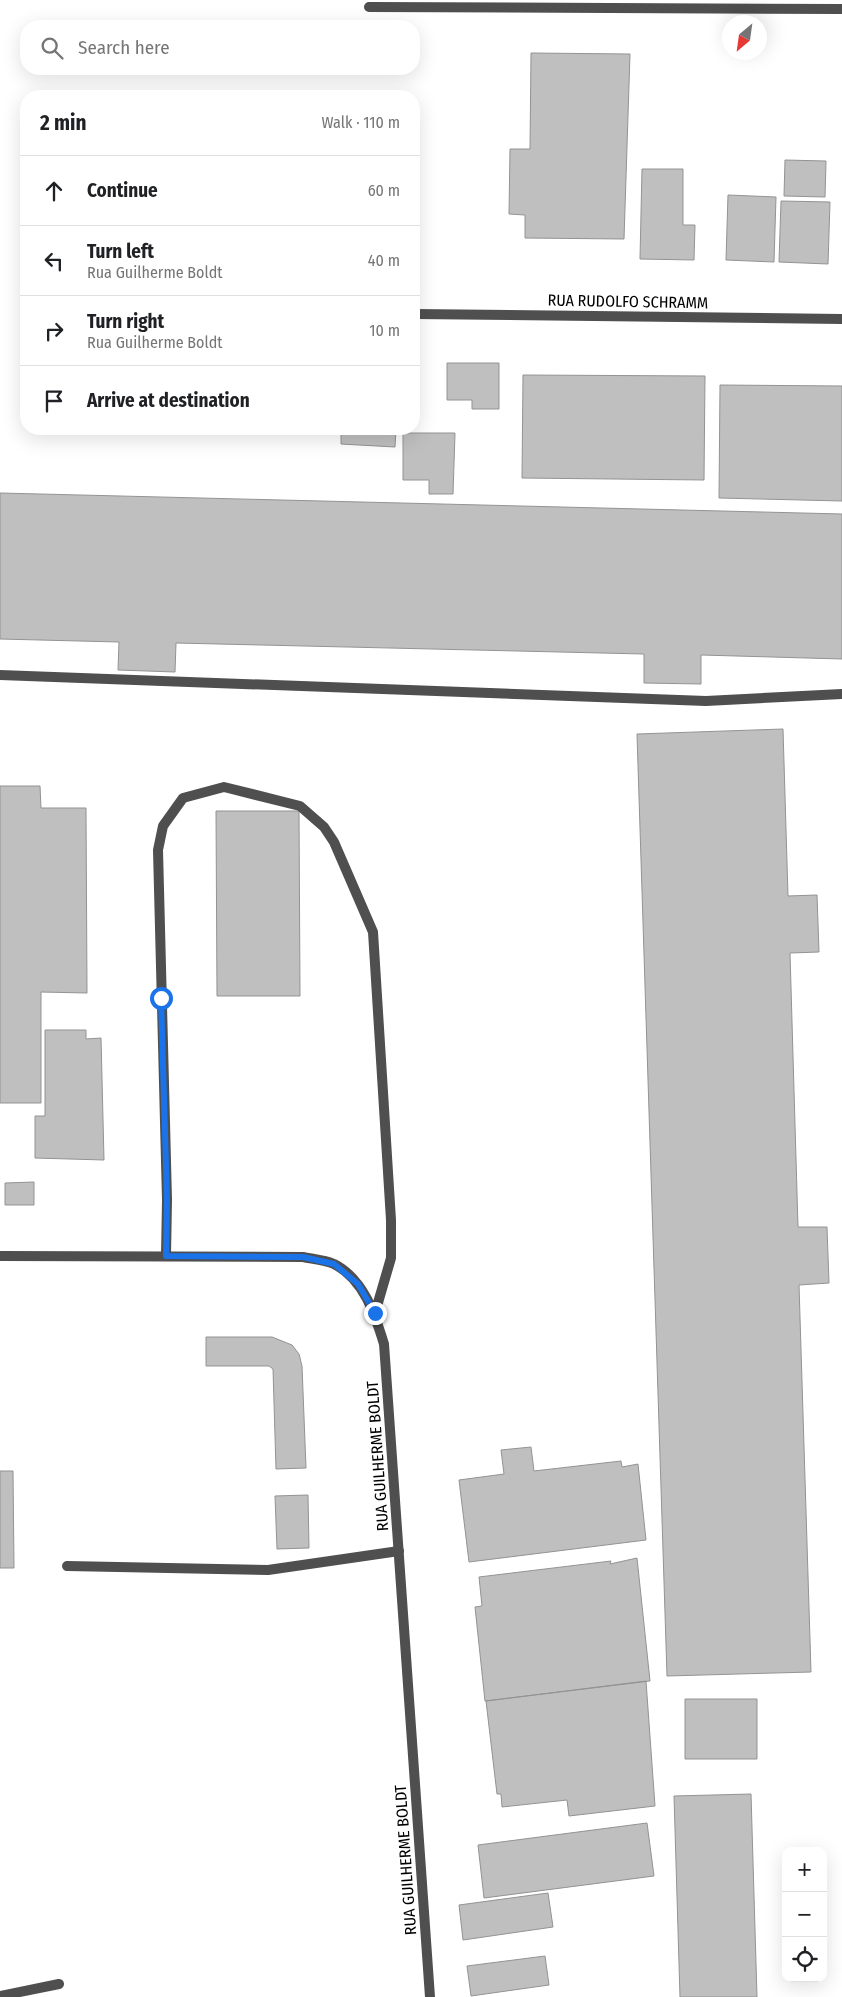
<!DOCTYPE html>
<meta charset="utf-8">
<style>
body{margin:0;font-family:"Fira Sans Condensed",sans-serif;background:#f2f2f2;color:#202124}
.controls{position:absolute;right:15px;bottom:15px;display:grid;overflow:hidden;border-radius:10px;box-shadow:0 5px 20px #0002}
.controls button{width:45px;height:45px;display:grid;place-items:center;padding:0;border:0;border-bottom:1px solid #e0e0e0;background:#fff;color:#202124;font:25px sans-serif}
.compass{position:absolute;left:722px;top:15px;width:45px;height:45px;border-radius:50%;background:#fff;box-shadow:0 5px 20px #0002;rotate:209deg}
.stop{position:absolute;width:15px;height:15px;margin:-11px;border:4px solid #1a73e8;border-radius:50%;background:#fff}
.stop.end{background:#1a73e8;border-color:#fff;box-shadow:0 1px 5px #0008}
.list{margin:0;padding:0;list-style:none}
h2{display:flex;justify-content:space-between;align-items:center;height:65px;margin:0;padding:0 20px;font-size:21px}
h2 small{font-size:16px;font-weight:400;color:#757577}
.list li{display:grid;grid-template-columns:32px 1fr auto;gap:15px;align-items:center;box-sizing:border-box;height:70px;padding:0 20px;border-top:1px solid #e0e0e0}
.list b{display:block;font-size:19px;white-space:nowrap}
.list p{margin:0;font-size:16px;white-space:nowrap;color:#757577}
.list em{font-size:16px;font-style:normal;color:#757577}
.icon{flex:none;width:28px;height:28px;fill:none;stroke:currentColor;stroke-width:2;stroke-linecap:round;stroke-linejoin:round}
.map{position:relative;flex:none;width:842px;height:1997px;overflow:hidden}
.search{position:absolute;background:#fff;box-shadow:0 5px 20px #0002;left:20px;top:20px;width:400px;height:55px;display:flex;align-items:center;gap:12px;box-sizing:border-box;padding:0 18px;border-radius:20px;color:#757577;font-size:19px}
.panel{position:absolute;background:#fff;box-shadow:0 5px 20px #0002;left:20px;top:90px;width:400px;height:345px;border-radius:20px}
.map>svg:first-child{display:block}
</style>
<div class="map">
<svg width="842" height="1997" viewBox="0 0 842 1997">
<rect width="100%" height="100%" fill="#fff"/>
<path fill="#bfbfbf" stroke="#939393" d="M531,53L630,54L624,239L525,238V215L509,214L510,149H530Z
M785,160L826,161L825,197L784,196Z
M642,169H683V225H695L694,260L640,259Z
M728,195L776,197L774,262L726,260Z
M781,201L830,202L828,264L779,262Z
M447,363H499V409H472V400H447Z
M523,375L705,376L704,480L522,478Z
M720,385L842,386V501L719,498Z
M341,429H396L395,447L341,444Z
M403,433H455L453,494H429V480H403Z
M0,493L842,514V659L701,655V684L644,683V654L176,643L175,672L118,670L119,642L0,639Z
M783,729L788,896L817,895L819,952L790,953L798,1227H827L829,1283L799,1285L811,1672L667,1676L637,734Z
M0,786H40L41,808H86L87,993L41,992V1103H0Z
M216,811H299L300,996H217Z
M45,1030H86V1039L101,1038L104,1160L35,1158V1116H45Z
M34,1182V1205H5V1183Z
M206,1337H272L292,1345L299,1354L302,1366L306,1468L276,1469L273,1369L269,1366H206Z
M531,1447L534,1471L621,1461L622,1467L638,1464L646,1540L469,1562L459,1480L504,1474L501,1450Z
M0,1471H13L14,1568H0Z
M308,1495L309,1548L277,1549L275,1496Z
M637,1558L650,1681L485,1701L475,1607L482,1606L479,1577L611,1561L610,1564Z
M646,1681L655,1806L569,1816L567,1800L502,1807L501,1794H497L486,1701Z
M685,1699H757V1759H685Z
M751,1794L757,1997H680L674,1796Z
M647,1823L654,1876L484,1898L478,1845Z
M548,1893L553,1927L463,1940L459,1905Z
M545,1956L549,1985L471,1996L467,1966Z"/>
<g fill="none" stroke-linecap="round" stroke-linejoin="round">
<path stroke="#4f4f4f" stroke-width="10" d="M369,7L842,9
M0,675L706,701L842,694
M166,1256L167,1200L158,850L163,826L183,798L224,787L300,806L324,827L334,842L373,932L391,1220V1258L375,1313
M67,1566L268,1570L399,1551
M0,1996L59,1984"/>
<path stroke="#4f4f4f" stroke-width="10" d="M414,314L842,319
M0,1256L303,1257C313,1259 325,1260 334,1264C364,1279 375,1315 384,1344L430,1997"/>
</g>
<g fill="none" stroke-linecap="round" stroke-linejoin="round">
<path stroke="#1a73e8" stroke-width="6" d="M161,998L167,1200L166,1256L303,1257L334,1264L358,1284L375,1313"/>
</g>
<g text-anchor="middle" stroke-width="4.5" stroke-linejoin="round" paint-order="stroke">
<g font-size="16" fill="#000" stroke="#fff">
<text transform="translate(628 301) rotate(1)" y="6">RUA RUDOLFO SCHRAMM</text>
<text transform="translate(377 1456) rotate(-94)" y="6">RUA GUILHERME BOLDT</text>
<text transform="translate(405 1860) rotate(-94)" y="6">RUA GUILHERME BOLDT</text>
</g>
</g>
</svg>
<div class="controls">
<button>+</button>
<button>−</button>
<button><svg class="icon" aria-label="locate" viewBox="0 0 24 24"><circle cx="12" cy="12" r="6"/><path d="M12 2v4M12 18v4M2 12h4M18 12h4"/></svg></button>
</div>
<svg class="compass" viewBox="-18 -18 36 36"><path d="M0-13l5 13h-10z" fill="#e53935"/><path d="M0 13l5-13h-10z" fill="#757577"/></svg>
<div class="stop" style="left:161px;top:998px"></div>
<div class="stop end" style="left:375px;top:1313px"></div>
<div class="search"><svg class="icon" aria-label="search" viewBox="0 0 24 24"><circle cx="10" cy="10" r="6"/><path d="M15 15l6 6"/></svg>Search here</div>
<section class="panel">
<h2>2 min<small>Walk · 110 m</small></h2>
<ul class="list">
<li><svg class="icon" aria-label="ahead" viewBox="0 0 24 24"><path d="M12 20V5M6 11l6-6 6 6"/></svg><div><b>Continue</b></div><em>60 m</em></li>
<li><svg class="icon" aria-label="left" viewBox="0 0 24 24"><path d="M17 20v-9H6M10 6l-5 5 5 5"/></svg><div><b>Turn left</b><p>Rua Guilherme Boldt</p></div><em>40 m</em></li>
<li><svg class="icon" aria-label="right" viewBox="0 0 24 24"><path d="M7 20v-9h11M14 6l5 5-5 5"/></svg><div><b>Turn right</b><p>Rua Guilherme Boldt</p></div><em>10 m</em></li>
<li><svg class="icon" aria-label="arrive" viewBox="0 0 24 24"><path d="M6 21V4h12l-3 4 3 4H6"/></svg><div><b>Arrive at destination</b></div></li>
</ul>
</section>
</div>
